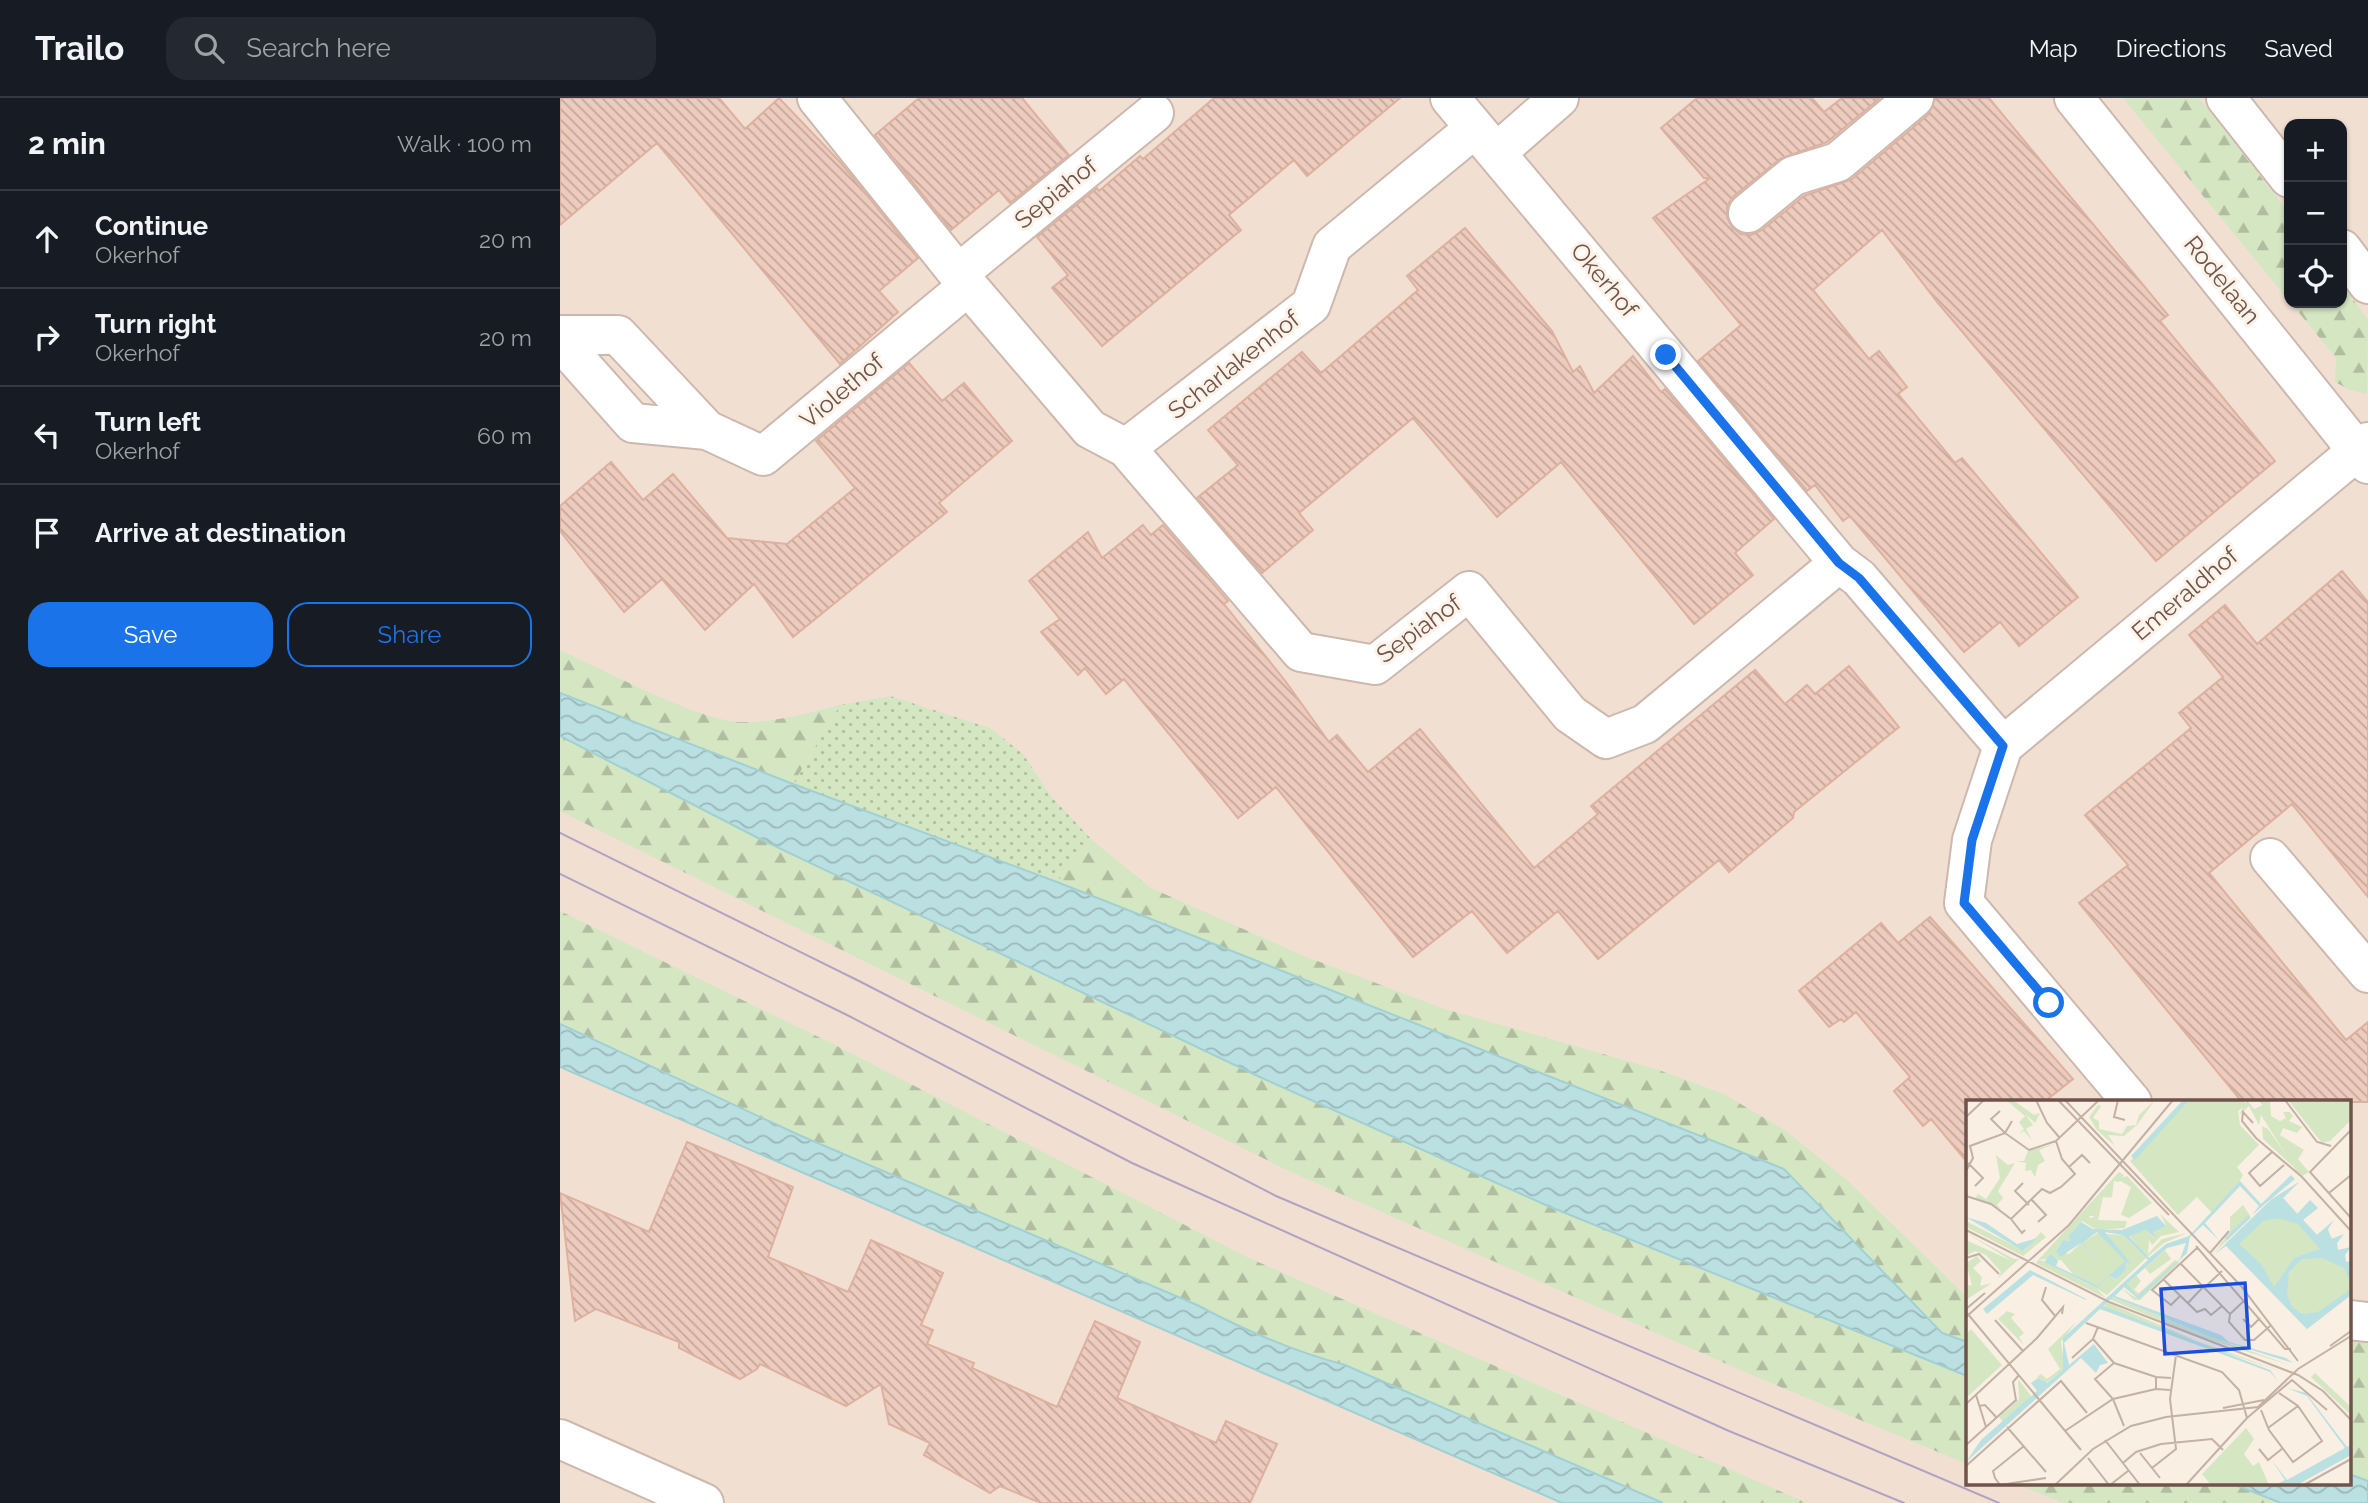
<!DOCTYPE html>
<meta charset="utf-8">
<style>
body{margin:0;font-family:Raleway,sans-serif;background:#242831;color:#f1f3f6}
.controls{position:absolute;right:21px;top:21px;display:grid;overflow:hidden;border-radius:14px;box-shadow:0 2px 5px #0004}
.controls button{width:63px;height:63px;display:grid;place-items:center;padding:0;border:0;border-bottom:2px solid #363941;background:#171b24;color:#f1f3f6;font:35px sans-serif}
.stop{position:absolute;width:21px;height:21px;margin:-16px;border:5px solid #1a73e8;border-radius:50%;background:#fff}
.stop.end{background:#1a73e8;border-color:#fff;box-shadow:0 2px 7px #0008}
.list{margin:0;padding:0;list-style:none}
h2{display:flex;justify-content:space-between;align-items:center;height:91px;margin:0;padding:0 28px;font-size:30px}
h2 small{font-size:23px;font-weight:400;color:#9ea1a6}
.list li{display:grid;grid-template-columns:46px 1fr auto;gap:21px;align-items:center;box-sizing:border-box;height:98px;padding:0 28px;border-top:2px solid #363941}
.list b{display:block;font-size:26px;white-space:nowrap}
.list p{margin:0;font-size:23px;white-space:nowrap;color:#9ea1a6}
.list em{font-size:23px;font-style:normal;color:#9ea1a6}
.actions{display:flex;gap:14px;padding:21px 28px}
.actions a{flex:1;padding:16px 0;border:2px solid #1a73e8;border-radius:21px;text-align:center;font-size:24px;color:#1a73e8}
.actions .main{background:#1a73e8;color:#fff}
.icon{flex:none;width:38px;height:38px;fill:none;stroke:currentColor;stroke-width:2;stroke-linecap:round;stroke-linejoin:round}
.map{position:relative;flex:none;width:1808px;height:1405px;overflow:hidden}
header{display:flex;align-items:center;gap:42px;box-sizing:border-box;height:98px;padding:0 35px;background:#171b24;border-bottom:2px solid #363941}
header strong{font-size:33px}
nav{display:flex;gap:38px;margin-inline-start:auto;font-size:24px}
.search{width:490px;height:63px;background:#242831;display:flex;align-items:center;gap:18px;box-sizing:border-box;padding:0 24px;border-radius:21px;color:#9ea1a6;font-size:26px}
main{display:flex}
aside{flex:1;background:#171b24}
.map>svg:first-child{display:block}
</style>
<header>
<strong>Trailo</strong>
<div class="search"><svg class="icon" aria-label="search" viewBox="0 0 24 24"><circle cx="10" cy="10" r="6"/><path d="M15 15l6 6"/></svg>Search here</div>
<nav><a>Map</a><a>Directions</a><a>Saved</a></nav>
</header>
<main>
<aside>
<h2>2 min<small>Walk · 100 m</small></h2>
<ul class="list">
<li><svg class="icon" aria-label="ahead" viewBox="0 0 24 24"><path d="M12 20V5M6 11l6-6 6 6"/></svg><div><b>Continue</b><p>Okerhof</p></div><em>20 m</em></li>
<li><svg class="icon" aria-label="right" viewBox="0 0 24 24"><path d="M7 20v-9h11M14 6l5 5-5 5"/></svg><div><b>Turn right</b><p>Okerhof</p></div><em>20 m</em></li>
<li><svg class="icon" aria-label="left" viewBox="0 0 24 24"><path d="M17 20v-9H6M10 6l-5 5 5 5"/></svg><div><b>Turn left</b><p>Okerhof</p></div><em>60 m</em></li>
<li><svg class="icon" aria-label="arrive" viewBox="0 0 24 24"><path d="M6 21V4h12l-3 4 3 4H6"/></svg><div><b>Arrive at destination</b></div></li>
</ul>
<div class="actions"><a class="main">Save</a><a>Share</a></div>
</aside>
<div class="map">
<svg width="1808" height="1405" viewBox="0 0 1808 1405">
<defs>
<pattern id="grass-dots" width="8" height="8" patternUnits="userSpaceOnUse" patternTransform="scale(1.75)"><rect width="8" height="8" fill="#d5e6c3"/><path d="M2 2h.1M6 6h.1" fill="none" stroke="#b1bda0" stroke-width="1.8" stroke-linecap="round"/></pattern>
<pattern id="forest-firs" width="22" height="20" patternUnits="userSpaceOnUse" patternTransform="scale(1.75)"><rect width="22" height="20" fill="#d5e6c3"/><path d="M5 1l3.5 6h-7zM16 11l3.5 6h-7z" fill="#b1bda0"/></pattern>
<pattern id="water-waves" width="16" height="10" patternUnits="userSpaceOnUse" patternTransform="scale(1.75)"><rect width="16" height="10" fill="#bae0e2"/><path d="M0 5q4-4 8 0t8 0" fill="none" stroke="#9cb8b9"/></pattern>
<pattern id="building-back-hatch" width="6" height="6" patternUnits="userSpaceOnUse" patternTransform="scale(1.75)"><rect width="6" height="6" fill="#edcbbd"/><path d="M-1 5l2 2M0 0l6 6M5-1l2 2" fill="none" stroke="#c4a79c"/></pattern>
</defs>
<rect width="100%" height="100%" fill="#faefe3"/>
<path fill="#f1e0d2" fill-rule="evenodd" d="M0,0H1808V1405H0ZM1729,26H1782V205H1729ZM1407,1004H1789V1386H1407Z"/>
<path fill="url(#grass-dots)" d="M330,598L430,630L463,656L491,698L532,742L497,784L233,686L280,607Z"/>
<path fill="url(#forest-firs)" d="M1563,0H1639L1729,115V203Z
M1782,186L1808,222L1807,296L1790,292L1775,284L1776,260L1731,205H1782Z
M0,552C42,571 137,622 179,624C213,625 248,615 280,607L233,686L0,595Z
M0,638L202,742L702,980L988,1108L1407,1278V1366L1194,1278L731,1074L0,713Z
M532,742L591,790L744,858L885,911L1096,971L1164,996L1226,1033L1288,1083L1407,1199V1244L1382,1235L1223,1071L497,784Z
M0,813L275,947L689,1160L1247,1405H1103L785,1267C733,1253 684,1232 637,1207L239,1037L0,926Z
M1789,1242L1808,1244V1383L1789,1376Z
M1456,1386H1673L1721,1405H1503Z"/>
<path fill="url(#water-waves)" stroke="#a1d0d3" stroke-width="2" d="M0,595L233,686L497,784L1224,1071L1382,1235L1407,1244V1278L988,1108L702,980L202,742L0,638Z
M0,926L239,1037L637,1207C684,1232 732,1253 785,1267L1103,1405H1002L0,969Z
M1789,1376L1808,1383V1405H1721L1673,1386H1789Z"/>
<path fill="url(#building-back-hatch)" stroke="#deb09f" stroke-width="2" d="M0,0H159L185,31L219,0L281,65L358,160L319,193L338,214L280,266L97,45L0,127Z
M359,0H462L509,57L450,105L439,92L391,132L315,37Z
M654,0H840L747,78L734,62L669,117L681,132L542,248L492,190L508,177L477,139L537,90L539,93L580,58L583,61Z
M1137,0H1252L1264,14L1282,0H1320L1267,44L1220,61L1174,98L1167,108V119L1172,129L1181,136L1191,137L1202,132L1244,98L1292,81L1368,17L1375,0H1429L1608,217L1600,223L1715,363L1596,463L1378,205L1322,132L1253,192L1309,261L1319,253L1347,289L1338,296L1395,365L1402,360L1518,499L1459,548L1440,524L1404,554L1290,418L1283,423L1255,387L1247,393L1138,263L1181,227L1093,120L1150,80H1144L1101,30Z
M905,130L992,233L1013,274L1020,268L1034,295L1073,258L1101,294L1105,291L1214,421L1175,455L1193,477L1134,526L1001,364L937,419L853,320L739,415L753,432L702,475L637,400L678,367L648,332L742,254L761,275L858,192L847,178Z
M349,265L382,303L404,285L452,343L379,405L387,414L233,539L194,486L145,532L102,481L64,514L0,433V408L51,364L83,402L113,376L167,440L227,446L295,390L256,343Z
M583,427L591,437L603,427L668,503L664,506L726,584L769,644L777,637L808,674L860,631L974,770L1038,716L1031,708L1195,572L1225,606L1247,587L1255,596L1289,568L1339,629L1234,714L1233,720L1169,774L1159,762L1038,861L998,813L947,855L912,813L853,859L716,689L678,720L564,581L546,596L525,570L518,577L481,534L500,521L469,483L528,434L542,460Z
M1782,473L1808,504V799L1732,706L1649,775L1786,942L1808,924V1004H1682L1519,805L1568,767L1525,717L1631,630L1619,615L1663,579L1629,537L1665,507L1697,546Z
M1370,819L1513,981L1484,1004H1407V1064L1371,1021L1363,1028L1334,993L1350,979L1296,914L1284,924L1281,921L1269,929L1239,893L1321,825L1338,845Z
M127,1044L233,1089L208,1159L288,1194L311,1142L383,1175L361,1227L373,1232L367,1246L414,1265L412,1270L497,1309L535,1223L580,1244L557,1300L656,1345L666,1323L717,1346L690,1405H481L440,1388L430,1395L364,1357L370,1345L329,1326L321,1286L286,1308L200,1266L197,1271L180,1281L119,1250V1244L36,1211L15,1223L0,1095L89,1134Z"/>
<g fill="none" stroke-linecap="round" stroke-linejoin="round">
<g stroke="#cdb8ae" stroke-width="42">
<path id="pedestrian" d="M1188,115L1233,78L1278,64L1354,0
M399,175L594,15"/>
</g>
<g stroke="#cdb8ae" stroke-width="42">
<path id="minor" d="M257,0L408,188L530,331L566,350L741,554L815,567L909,493L1010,616L1046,641L1085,626L1279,465
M890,0L1279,465L1299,480L1443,648L1412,742L1404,805L1572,1004
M1514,0L1808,366
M936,55L999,0
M0,237H58L147,332L203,358L408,188
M0,243L73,325L147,332
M566,350L751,207L772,148L915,30
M1443,648L1808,344
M1710,760L1808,875
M1789,1222L1808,1224
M0,1341L144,1405"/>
</g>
<g stroke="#cdb8ae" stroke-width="42">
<path id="tertiary" d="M1666,0L1729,80
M1782,151L1808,186"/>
</g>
<use href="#pedestrian" stroke="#fff" stroke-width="38"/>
<use href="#minor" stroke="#fff" stroke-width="38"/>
<use href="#tertiary" stroke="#fff" stroke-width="38"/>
<path stroke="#b0a3c2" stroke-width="2" d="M0,735L301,884L716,1098L1439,1405
M0,776L287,917L572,1065L1169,1333L1344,1405"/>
</g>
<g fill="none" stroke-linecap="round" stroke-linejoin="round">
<path stroke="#1a73e8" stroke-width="9" d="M1106,257L1279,465L1299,480L1443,648L1412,742L1404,805L1489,905"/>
</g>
<g text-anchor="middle" stroke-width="6" stroke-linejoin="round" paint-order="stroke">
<g font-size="24" fill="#70544b" stroke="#fdf3e9">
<text transform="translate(496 95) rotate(-39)" y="8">Sepiahof</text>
<text transform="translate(1044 182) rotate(50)" y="8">Okerhof</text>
<text transform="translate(1662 182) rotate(51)" y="8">Rodelaan</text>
<text transform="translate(674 267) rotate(-38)" y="8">Scharlakenhof</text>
<text transform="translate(282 293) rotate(-40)" y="8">Violethof</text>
<text transform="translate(1625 496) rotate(-40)" y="8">Emeraldhof</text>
<text transform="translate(859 531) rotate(-36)" y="8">Sepiahof</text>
</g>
</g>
<g transform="translate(1406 1002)">
<rect width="385" height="385" fill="#faefe3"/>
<path d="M281,0L288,9L297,5L291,0H304L305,16L314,21L320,18L317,12H324L327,16L323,21L336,27L331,33L317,28L314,35L338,50L332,59L343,72L336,76L331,72L295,15L293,25L283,6L273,15ZM296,26L302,29L330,69L297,39ZM89,44L73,50L79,61L72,65L69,77L65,70L59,71L60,63L50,61H58L62,51ZM30,55L42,65L49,63L32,91L37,98L31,105L35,109L9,99L12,94L20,99L34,78ZM153,72L158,75L153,82L148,81L146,97H135L129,116H123L131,130L116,121L102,136L104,141L97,140L90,151L103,154L115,143L137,165L117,143L133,132L160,161L146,173L135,185L144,176L149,179L151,178L159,171L158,169L150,178L146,175L160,162L166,165L138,134L157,135L180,158L141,195L107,174L95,160L73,159ZM277,105L285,117L248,153L264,132V117ZM194,114L213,132L195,136L186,145L183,140L182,154L196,139L221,133L198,143L181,157L163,135L180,130L189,139L187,132L200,125ZM0,121L58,151L75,132L80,137L57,156L0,127ZM0,133L48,159H53L32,178L35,172L20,155L9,151L0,156V140L46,161ZM209,160L213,163L174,200H168L156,188L170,198L161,184L170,175L175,181L168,190L173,193ZM41,211L49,214L45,218L58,233L53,237L58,245L32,219ZM110,222L95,242L99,269L80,283L71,277L75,274L81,279L94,269L82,249ZM52,279L66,297L37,322L33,317L53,299Z" fill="#d5e6c3"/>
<path d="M40,0H47L68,15L74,13L69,23L59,14L67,25L60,29L66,40L58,31L53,34L58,29L53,22L59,16ZM189,0L171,25L158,36L142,35L149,46L131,30L123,17L132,5L135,6L127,18L133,21V29L156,34L161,26L170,25L173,15ZM161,76L186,103L163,118L155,115L165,87L151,79ZM138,95L146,98L137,97L132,120L161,121L159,128L131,130L123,119L129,116L135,97ZM11,156L15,161L7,168L16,177L14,186L26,183L0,200V186L6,185L0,163ZM73,159L130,188L140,198L70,163ZM147,197L231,232L326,266L232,236L143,199ZM140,202L231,241L320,273L209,236L138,207ZM349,273L385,307V315L345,277Z" fill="#d5e6c3"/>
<path d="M220,0H277L280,5L272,11L274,25L293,45L271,67L277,75L270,88L246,113L231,97L212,115L164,61Z" fill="#d5e6c3"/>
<path d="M333,82L317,98L351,135L360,127L385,173V195L341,229L259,144L306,99ZM199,150L205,159L184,174L179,168ZM280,328L288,339L278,354L287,366L293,362L303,385H245L236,374Z" fill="#d5e6c3"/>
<path d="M322,0H385V20L364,41L356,43ZM5,229L36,265L0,298V234Z" fill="#d5e6c3"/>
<path d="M217,0H223L169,60L165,56ZM325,75L329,79L286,115L293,106L274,86L239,123L253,140L237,125L224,137L221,153L173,199L158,187L149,196L255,235L263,242L320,258L327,263L244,237L147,197L137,206L304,270L312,281L304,272L134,209L98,243L103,265L128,244L142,263L134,265L130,273L115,258L0,362L15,340L71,291L65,283L72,278L81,283L97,270V238L182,160L157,135L139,132L166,165L160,162L159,171L150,179L144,176L131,188L78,162L85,154L92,161L90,166L132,186L159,161L131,132L117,143L139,167L115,143L94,157L90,151L97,140L104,141L102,136L115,122L127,129L156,130L191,116L200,126L187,132L190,139L180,130L163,136L183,158L200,144L223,136L274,81L295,104ZM220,143L214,159L171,196L161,184L201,148ZM333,82L317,98L331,114L344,100L352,108L337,120L351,135L368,120L362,129L365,139L378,134L371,143L372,150L385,147L379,155L380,162L385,161V183L378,168L356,158L336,159L323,172L321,194L326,207L336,214L352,212L385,189V195L341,229L260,146L249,154L306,99ZM312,118L332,124L354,149L328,158L308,187L295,164L273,144L297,121ZM0,117L20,123L51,144L71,138L57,151ZM64,170L120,199V200L67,175L21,214L17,209ZM321,288L340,293L381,347L385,345V355L331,385H309L319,380L305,359L321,380L379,348L341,296Z" fill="#bae0e2" fill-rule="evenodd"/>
<path fill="none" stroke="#bae0e2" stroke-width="3.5" d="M260,139L283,117"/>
<path fill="none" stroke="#c3b1a6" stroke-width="2" d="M70,0L81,23L93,37M92,0L203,115M99,0L275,186L332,261M152,0L148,17L159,20M319,0L351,42L365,46M34,11L25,19L39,33L46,21M0,17L18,0M287,23L277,12L276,21L290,38L336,77L385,131M385,30L344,72L385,118M306,52L283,73L294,86L318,65M2,63L17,78L9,86M103,67L116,55L124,63M0,71L7,58L4,46L39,33L63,50L90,41M57,83L49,91L63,105M363,93L385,75M0,96L25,104L45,119L76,89L84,93L95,87L109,74L96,59L90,41L133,0M65,99L80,115L72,122M45,119L56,133L59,130M0,130L143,202L332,275L357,291L385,320M230,146L319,249H325M244,153L263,131M0,158L13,154L33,174M214,163L264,214L263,222L279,240H288L304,226M197,179L231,212L239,209L245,215L256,206M80,187L76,200L90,217M238,188L256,171M214,196L205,205L186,190L231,148M222,203L237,187M0,209L19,193M1,213L115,350M264,214L281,198M0,217L103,125L207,0M277,219L285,227L294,218M29,220L57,251M120,223L256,272L273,290L281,318M127,239L148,263L129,279L147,299L158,326M364,246L385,231M106,258L127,239L132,227M148,263L190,277M204,290L190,289V277L205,278M10,295L20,327M0,304L71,238L97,207L96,214M13,306L19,305L31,318M257,308L298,300M295,310L303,330L327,362L356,341L332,306L313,293M41,327L80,372M302,328L332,306M99,331L147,299L190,289M139,340L174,385M0,345L50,300L47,282L53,275M293,349L302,360L317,348M174,353L194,378M122,358L143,385M157,363L170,352L195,344L246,339L257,350M0,366L95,281L121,313M186,368L210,349L204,299L210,255M29,378L34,385L80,378M29,378L27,371L58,346M89,385L127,349L165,326L200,317L292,307L332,269L385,236M144,385L162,371M220,385L281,318L326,280L361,310M338,385L385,359"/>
<path fill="#1d4ed8" fill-opacity="0.15" stroke="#1d4ed8" stroke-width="3.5" d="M279,183L283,248L199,254L195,189Z"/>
<rect width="385" height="385" fill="none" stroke="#70544b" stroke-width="3.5"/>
</g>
</svg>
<div class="controls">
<button>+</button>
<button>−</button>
<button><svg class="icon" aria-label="locate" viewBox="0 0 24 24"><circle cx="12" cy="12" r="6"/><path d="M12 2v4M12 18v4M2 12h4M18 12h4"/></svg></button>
</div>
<div class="stop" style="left:1489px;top:905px"></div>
<div class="stop end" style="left:1106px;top:257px"></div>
</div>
</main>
